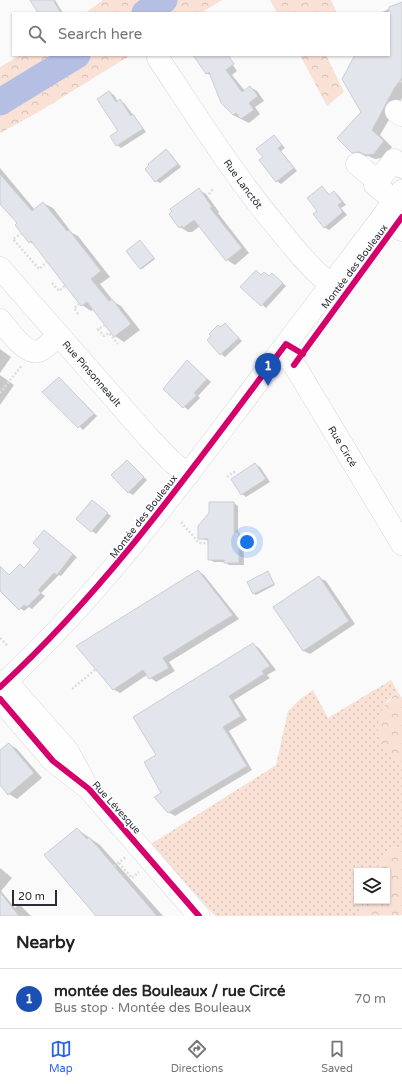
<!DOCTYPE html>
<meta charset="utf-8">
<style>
body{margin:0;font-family:"Varela Round",sans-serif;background:#f2f2f2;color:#222}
.controls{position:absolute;right:12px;bottom:12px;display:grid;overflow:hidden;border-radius:0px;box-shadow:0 1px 3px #0004}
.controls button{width:36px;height:36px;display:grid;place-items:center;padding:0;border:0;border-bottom:1px solid #e0e0e0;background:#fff;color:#222;font:20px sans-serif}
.scale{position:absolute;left:12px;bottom:10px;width:45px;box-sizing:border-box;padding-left:4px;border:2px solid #2b2e39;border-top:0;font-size:11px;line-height:14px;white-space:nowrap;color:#2b2e39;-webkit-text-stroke:3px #fff;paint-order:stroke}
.you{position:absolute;left:247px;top:542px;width:14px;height:14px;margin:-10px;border:3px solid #fff;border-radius:50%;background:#1a73e8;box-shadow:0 0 0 6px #1a73e833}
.badge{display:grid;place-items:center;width:26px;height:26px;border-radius:50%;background:#2563eb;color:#fff;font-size:13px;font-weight:700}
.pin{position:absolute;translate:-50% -33px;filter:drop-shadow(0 1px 2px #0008)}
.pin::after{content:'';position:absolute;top:21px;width:14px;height:12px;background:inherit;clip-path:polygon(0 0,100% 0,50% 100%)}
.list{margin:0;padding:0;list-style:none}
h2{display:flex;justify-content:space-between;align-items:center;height:52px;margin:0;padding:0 16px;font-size:17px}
h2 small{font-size:13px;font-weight:400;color:#767676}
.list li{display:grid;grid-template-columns:26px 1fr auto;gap:12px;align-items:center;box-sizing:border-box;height:60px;padding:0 16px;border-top:1px solid #e0e0e0}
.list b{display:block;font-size:15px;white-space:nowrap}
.list p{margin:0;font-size:13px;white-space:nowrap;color:#767676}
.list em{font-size:13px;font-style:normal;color:#767676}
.icon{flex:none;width:22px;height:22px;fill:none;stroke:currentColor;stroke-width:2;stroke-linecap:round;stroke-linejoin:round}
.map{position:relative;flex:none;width:402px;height:916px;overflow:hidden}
.search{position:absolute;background:#fff;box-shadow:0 1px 3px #0004;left:12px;right:12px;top:12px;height:44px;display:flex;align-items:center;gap:10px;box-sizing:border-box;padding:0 14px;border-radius:0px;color:#767676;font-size:15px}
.sheet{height:112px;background:#fff}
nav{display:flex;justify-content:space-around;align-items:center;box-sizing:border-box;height:56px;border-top:1px solid #e0e0e0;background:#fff;font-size:11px;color:#767676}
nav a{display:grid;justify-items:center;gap:2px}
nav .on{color:#2563eb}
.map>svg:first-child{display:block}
</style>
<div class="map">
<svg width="402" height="916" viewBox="0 0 402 916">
<defs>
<pattern id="grass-dots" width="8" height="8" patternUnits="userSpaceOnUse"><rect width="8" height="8" fill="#f9e1d6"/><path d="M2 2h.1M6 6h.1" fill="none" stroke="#d6c1b8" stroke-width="1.8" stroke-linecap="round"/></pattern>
<pattern id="forest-crowns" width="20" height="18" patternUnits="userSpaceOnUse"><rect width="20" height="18" fill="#f9e1d6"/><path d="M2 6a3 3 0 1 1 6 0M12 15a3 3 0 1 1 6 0" fill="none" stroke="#d6c1b8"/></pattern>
</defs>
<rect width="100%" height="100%" fill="#fafafa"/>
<path fill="url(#grass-dots)" d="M391,680L398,692L387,701L380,741L402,767V848L391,847L376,871H357V901H362L360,916H215L151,844L276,765L288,711L299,700L313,690L328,718Z"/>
<path fill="url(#forest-crowns)" d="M103,0H222L201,13H85Z
M270,0H331L337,13H277Z
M21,55H131L40,111L0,133V67Z
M300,55H326L344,92L327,106Z
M398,692L402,698V767C397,761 382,747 380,741C373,720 383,704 398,692Z
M391,847L402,848V915L360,916L362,901H387V871H376Z"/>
<path fill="#0003" d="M31,0H55L63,13H39Z
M402,3V98L380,135L392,147L382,158L375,159L368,156L361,157L353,152L362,112L356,55H389V13H380Z
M195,55H226L237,71L232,75L245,91L250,87L257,91L264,101L255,107L260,114L249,123L233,115L212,76L206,73Z
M109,92L114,95L118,102L120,101L124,103L146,132L121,148L117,145L111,136L119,131Z
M274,136L285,148L281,151L297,171L281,184L277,181L264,157Z
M166,151L170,153L181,167L160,183L156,181Z
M0,168L35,210L43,203L53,208L72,233L78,236L110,277L100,284L114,302L121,306L140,330L124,342L115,336L93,309L91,311L82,305L36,246L30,242L16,225L19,223L0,202Z
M322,187L330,195L334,192L338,195L346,205L341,208L347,215L329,230L324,227Z
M199,190L206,194L219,212L218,213L249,253L235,265L227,260L200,226L192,232H188L180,227L170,214Z
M140,241L155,259L142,269L141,268Z
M256,272L262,275L264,273L270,277H276L286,286L266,308L242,287Z
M225,325L242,341L225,357L221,354V328Z
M0,349L11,357L0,373Z
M187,361L211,382L198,396L200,398L188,410L164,389Z
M0,375L14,385L0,405Z
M59,378L97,416L83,430L44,392Z
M127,461L147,480L133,495L128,492Z
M255,464L260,467L270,482L246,497L242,494L232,479Z
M92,501L111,516L96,534L77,519Z
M234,503L238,506V533L243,536L244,565H229L225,562H214L209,559V541L199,538Z
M48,534L77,557L61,576L59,575L41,593L45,596L32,609L29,607L24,611L0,590V575L4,571L10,575L20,565L25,568L41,549Z
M198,571L204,575L239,619L169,662L175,671L156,682L147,675L120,693L113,689Z
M268,572L275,585L256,595L254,594Z
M319,578L326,581L355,624L310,654L304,651L275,608Z
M253,644L259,648L276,670L267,675L270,678L234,700L247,720L229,731L252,770L175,816L168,812L163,793L157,755Z
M9,744L17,749L42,778L17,799L9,794L0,784V752Z
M77,829L100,845L163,916H97Z
M0,868L12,878L1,891L15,908L19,904L31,916H0Z"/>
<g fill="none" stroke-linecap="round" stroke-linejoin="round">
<path stroke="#b5bfe4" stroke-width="27" d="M145,13L164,0
M0,102L77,55"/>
</g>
<path fill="#e3e5ec" stroke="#ccced4" d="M30,0H53L61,13H38Z
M402,2V78L395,87L372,130L384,141L374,154L366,155L359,152L352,153L337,138L361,112L342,79L355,55H389V7Z
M193,55H228L234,64L226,70L242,92L250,86L258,96L249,103L254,110L241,119L236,113L233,115L221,103L209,72L206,74Z
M109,91L116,102L120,99L131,116L133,114L143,129L116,146L110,136L118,131L97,99Z
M274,135L282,145L278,148L294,168L276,182L259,160L263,157L256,149Z
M166,149L178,164L155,182L145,169L149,165L148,164Z
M0,174L32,211L43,202L67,231L69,230L101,271L91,279L109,301L112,299L131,324L114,337L87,302L81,306L31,241L29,243L15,225L17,223L0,204Z
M322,186L329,195L334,191L342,202L338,205L343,212L324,228L313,214L317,211L307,198Z
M199,188L212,207L210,208L242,248L226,261L194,220L183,228L182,226L179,228L169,214L172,211L170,209Z
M140,240L154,258L140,269L126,251Z
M256,270L261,275L264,272L269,276L272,273L283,283L261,306L240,287Z
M225,323L239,338L220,355L207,340L211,336L209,334L218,325L221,327Z
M187,360L207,379L194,393L197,395L183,408L163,389Z
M59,377L94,414L78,428L42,392Z
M127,460L144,477L128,493L111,475Z
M255,463L266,479L241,495L231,479Z
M92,500L108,513L91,532L76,519Z
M209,502H234V532H239V563H224V560H208V539H198V526L209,513Z
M44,530L73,554L57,575L54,573L38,590L41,593L27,607L24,605L19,610L0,591V566L9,575L20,564L24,568L40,549L33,543Z
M198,570L233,615L163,658L169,668L149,679L143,670L113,690L76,646Z
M268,571L274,584L253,594L247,582Z
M319,576L349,621L303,651L273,607Z
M253,643L270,666L262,671L264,674L229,696L241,716L223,727L247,766L168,813L154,797L161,793L144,762L156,755L133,717Z
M9,743L34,773L8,795L0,785V750Z
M77,828L87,839L89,837L157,916H96L44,855Z
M0,892L19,916H0Z"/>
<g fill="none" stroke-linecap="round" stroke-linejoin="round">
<g stroke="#d4d6dc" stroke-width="23">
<g id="minor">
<path id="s1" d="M158,58C196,115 233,174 277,227C294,248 310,268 331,285"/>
<path d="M396,111L402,115"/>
<path d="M357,164L377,181"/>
<path d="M395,201L375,185L394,160L402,167"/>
<path d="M387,210L402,230"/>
<path id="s2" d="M0,268L149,438L170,460L188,475"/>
<path d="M0,320C8,329 25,355 39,351C45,349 53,340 58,335"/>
<path id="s3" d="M282,350L296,368L402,544"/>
<path d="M6,681L67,750L84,781"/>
<path d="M0,687C94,601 169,500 245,399C297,329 350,260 402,191"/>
<path d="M0,699L53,761L89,789L199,916"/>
</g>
</g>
<path stroke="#ddd" stroke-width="2.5" stroke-dasharray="2 2" stroke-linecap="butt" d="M54,1L55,0
M400,81L402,83
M209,194L213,189
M22,233L13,239L39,269L47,262
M52,283L59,291L65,286
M78,314L74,308L79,304
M105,325L98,329L104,336L109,333L118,344
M0,393L22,365
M227,477L234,472L236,475
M181,522L199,543H208
M0,638L8,646
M72,689L96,669
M119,863L132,878L139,872
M114,866L126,857"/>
<use href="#minor" stroke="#fefefe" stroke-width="22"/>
<g stroke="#fff" stroke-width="8">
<path id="cycleway" d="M294,365L402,217
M0,687C111,585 196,463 286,344L303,354
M0,699L53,761L89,789L199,916"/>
</g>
<use href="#cycleway" stroke="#d6006c" stroke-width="6"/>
</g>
<g text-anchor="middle" stroke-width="3.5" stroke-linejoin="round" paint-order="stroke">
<g font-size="10" fill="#2b2e39" stroke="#fff">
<text dy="4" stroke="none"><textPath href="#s1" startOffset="152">Rue Lanctôt</textPath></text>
<text transform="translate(354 266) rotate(-53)" y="4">Montée des Bouleaux</text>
<text dy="4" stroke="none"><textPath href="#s2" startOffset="140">Rue Pinsonneault</textPath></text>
<text dy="4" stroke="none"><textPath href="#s3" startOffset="114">Rue Circé</textPath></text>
<text transform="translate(143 516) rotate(-52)" y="4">Montée des Bouleaux</text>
<text transform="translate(117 807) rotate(48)" y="4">Rue Lévesque</text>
</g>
</g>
</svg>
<div class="controls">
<button><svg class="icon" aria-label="layers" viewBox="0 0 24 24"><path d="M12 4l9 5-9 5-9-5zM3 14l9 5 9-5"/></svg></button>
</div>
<div class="scale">20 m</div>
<div class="you"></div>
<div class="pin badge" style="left:268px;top:386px;background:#1a4fb4">1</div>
<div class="search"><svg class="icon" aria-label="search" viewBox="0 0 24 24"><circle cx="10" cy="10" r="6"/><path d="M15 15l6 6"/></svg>Search here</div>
</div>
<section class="sheet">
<h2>Nearby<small></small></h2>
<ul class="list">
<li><span class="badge" style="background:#1a4fb4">1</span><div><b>montée des Bouleaux / rue Circé</b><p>Bus stop · Montée des Bouleaux</p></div><em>70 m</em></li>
</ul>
</section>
<nav>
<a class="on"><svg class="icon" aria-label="map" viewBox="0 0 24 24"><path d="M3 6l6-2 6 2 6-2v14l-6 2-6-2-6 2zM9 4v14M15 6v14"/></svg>Map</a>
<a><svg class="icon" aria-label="directions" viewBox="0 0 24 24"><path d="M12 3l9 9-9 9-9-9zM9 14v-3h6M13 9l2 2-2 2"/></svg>Directions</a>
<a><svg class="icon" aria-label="saved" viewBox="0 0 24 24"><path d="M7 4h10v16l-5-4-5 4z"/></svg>Saved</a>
</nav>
